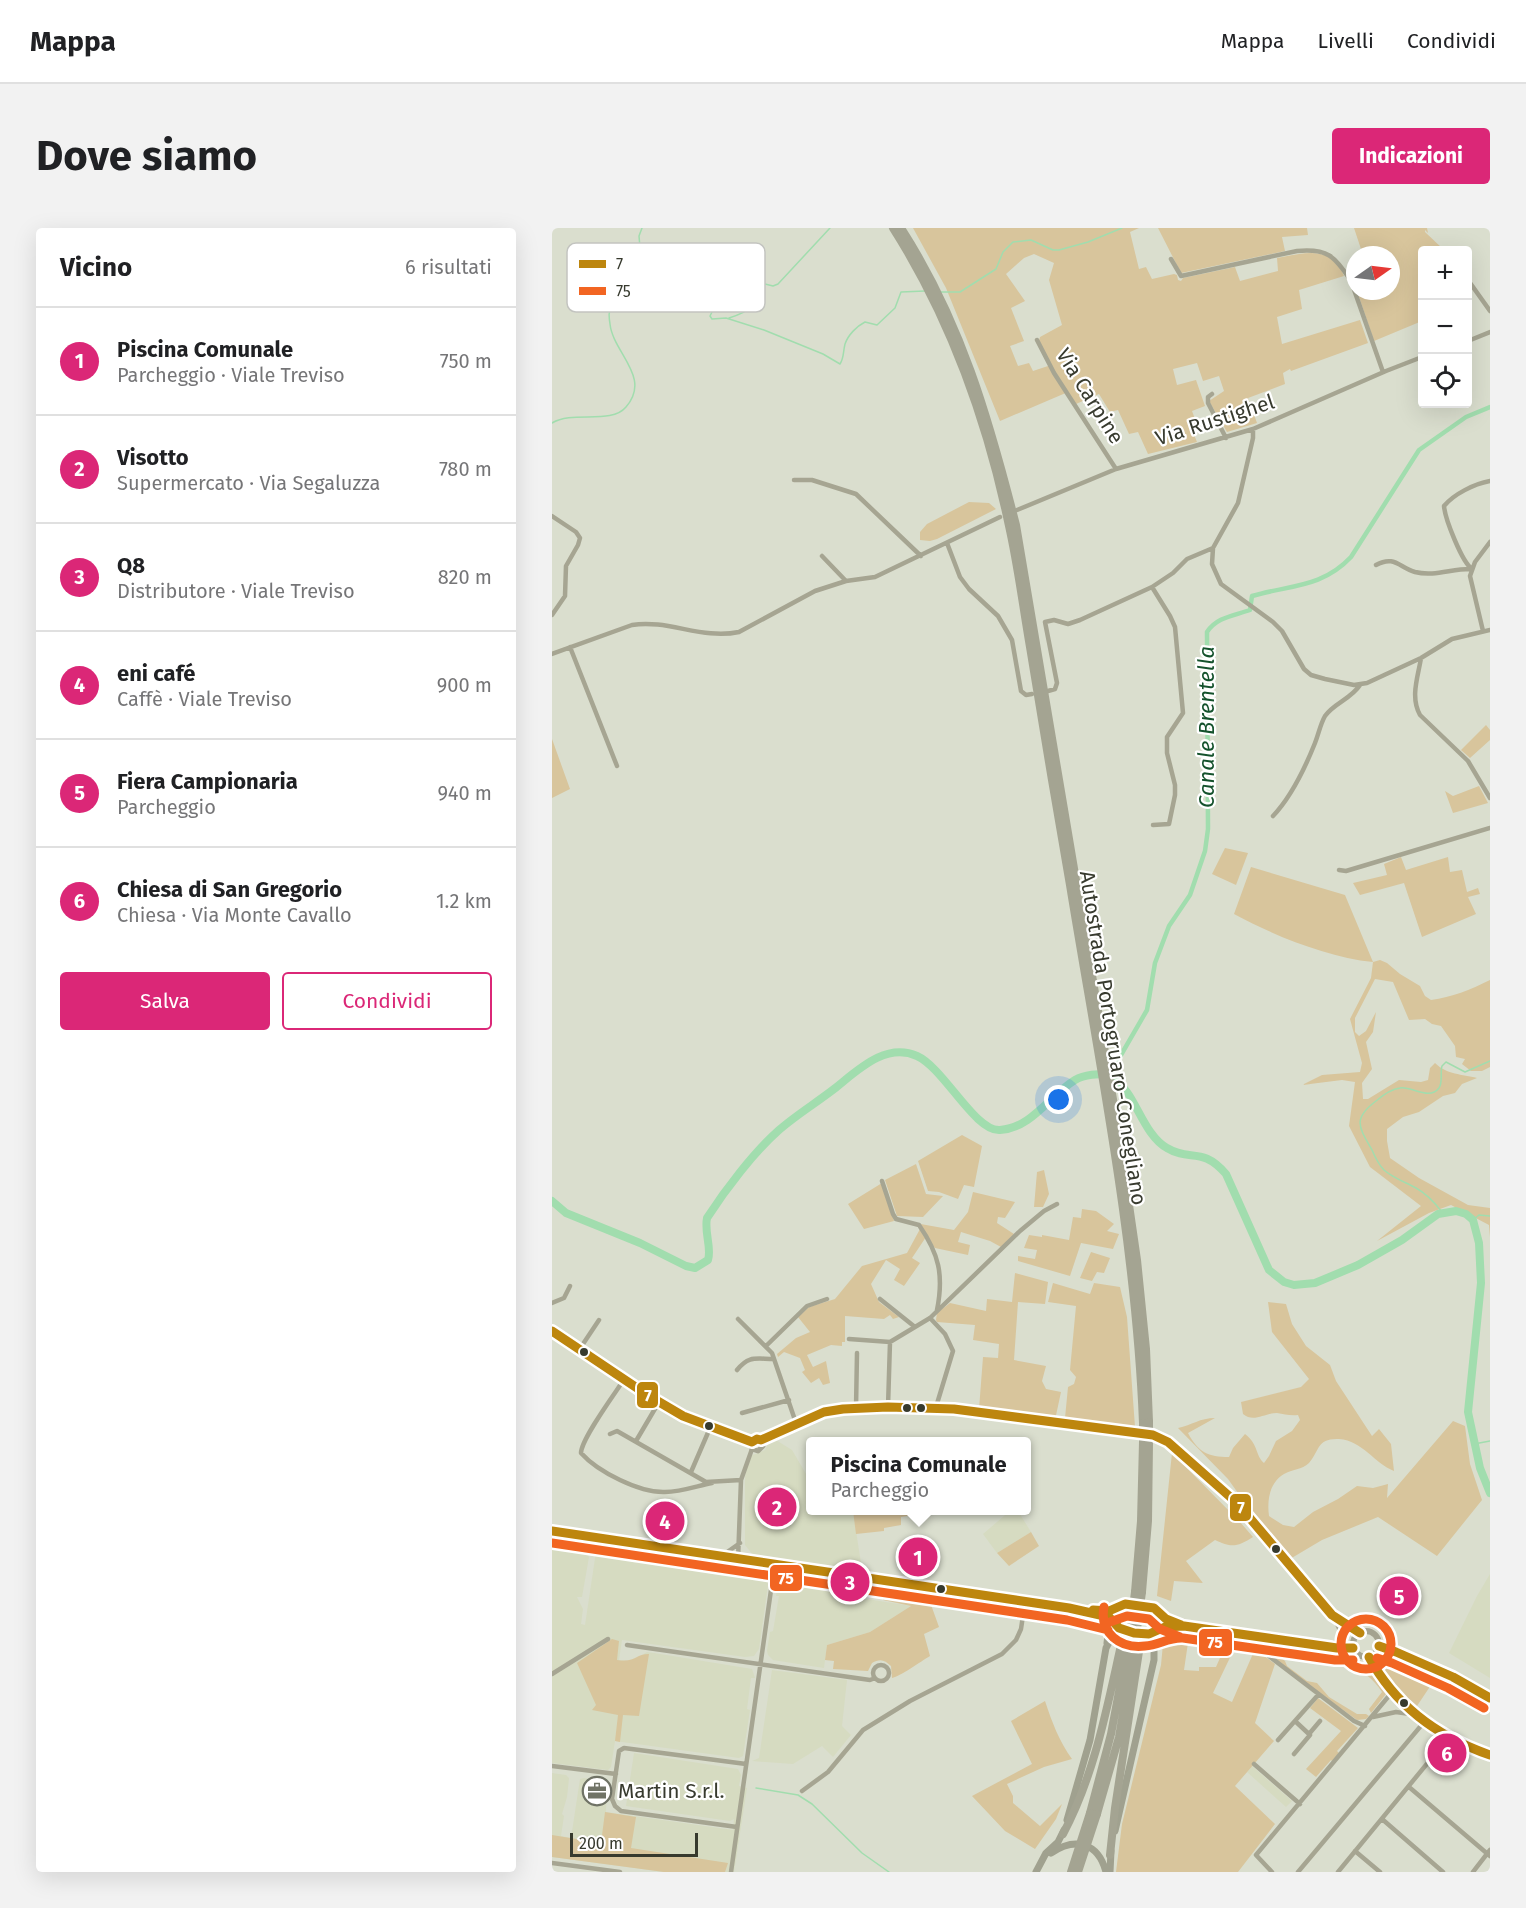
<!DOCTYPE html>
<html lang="it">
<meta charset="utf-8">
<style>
body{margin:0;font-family:"Fira Sans",sans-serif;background:#f2f2f2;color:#202124}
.controls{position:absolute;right:18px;top:18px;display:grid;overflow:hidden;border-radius:6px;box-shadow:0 6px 24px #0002}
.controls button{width:54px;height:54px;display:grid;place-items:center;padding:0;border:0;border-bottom:2px solid #e0e0e0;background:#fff;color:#202124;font:30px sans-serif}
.compass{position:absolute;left:794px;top:18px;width:54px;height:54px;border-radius:50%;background:#fff;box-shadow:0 6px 24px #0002;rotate:76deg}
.scale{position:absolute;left:18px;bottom:15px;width:128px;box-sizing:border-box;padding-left:6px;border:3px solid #373a2e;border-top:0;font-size:16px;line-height:21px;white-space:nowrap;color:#373a2e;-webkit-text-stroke:4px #fff;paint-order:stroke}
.you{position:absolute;left:507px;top:872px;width:21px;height:21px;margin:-15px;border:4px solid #fff;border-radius:50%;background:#1a73e8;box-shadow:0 0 0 9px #1a73e833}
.badge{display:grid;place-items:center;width:39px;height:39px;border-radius:50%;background:#db2777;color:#fff;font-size:20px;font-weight:700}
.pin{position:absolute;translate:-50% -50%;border:3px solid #fff;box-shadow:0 2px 6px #0006}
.popup{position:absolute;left:254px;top:1209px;width:225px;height:78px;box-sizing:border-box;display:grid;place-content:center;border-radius:6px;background:#fff;filter:drop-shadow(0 2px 4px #0005);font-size:20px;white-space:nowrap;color:#757577}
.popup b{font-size:22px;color:#202124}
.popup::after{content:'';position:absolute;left:50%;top:100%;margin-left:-12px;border:12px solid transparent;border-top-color:#fff}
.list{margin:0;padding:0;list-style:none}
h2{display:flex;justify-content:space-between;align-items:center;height:78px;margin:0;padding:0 24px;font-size:26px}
h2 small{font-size:20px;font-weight:400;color:#757577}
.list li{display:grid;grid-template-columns:39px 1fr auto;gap:18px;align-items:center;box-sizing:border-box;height:108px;padding:0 24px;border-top:2px solid #e0e0e0}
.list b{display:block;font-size:22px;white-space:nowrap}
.list p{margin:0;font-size:20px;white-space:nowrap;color:#757577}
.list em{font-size:20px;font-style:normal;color:#757577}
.actions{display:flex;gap:12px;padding:18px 24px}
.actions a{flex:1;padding:14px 0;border:2px solid #db2777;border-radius:6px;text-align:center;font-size:21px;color:#db2777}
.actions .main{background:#db2777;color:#fff}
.icon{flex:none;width:33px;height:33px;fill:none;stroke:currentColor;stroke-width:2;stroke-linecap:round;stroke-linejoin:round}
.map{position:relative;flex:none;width:938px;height:1644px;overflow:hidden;border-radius:6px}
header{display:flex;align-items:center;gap:36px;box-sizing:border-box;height:84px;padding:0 30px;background:#fff;border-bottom:2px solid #e0e0e0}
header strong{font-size:28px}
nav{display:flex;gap:33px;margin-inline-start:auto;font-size:21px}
.intro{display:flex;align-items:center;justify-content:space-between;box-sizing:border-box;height:144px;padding:0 36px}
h1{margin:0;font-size:42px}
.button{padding:15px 27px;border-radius:6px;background:#db2777;color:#fff;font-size:21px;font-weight:700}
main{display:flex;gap:36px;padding:0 36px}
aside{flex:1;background:#fff;border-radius:6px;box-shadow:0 6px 24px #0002}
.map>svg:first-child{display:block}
</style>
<header>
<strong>Mappa</strong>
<nav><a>Mappa</a><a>Livelli</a><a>Condividi</a></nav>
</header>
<div class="intro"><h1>Dove siamo</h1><a class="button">Indicazioni</a></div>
<main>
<aside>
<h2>Vicino<small>6 risultati</small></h2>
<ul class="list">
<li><span class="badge">1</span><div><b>Piscina Comunale</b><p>Parcheggio · Viale Treviso</p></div><em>750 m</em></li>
<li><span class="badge">2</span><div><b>Visotto</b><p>Supermercato · Via Segaluzza</p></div><em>780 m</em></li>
<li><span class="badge">3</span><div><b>Q8</b><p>Distributore · Viale Treviso</p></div><em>820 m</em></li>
<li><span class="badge">4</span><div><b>eni café</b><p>Caffè · Viale Treviso</p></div><em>900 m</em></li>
<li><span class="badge">5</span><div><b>Fiera Campionaria</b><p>Parcheggio</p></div><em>940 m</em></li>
<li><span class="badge">6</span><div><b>Chiesa di San Gregorio</b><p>Chiesa · Via Monte Cavallo</p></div><em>1.2 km</em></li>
</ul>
<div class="actions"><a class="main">Salva</a><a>Condividi</a></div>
</aside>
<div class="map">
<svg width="938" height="1644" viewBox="0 0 938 1644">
<rect width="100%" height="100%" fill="#dadece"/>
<path fill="#d6dbc1" d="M219,1209L240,1222L257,1251L258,1282L301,1283L310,1342L201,1327L193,1317V1248L198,1228L213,1222Z
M459,1282L466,1283L479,1304L445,1325L431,1306Z
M45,1317L211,1343L215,1347L216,1357L207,1421L202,1428L193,1429L70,1412L67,1432L78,1434L95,1424L102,1425L200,1441L203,1450H199L195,1481L198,1482L191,1528L187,1530L63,1513L59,1539L56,1542L0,1535V1322L4,1320L34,1325L37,1329L30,1369H25L31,1381L29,1396L33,1397Z
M232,1346L284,1354L283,1366L359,1378L318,1404L275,1417L272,1440L221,1432L216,1427L215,1423L218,1404L221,1403L227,1368H224L226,1353Z
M938,1346V1450L897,1425L925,1368Z
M220,1442L295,1452L290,1498L299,1507L281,1529L270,1518L241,1536L200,1533L207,1530Z
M82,1525L186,1541L189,1547L187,1558L195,1560L182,1644H112L0,1629V1545L14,1547L17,1550L15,1569L10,1586L12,1588L9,1608L19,1610L28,1551L32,1550L53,1554L55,1556L54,1584L181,1602L182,1591L178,1593L74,1578Z
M700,1538L740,1573L734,1579L695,1544Z"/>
<path fill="#d8c59c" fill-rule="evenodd" d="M361,0H587L578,4L587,41L594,39L600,51L622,46L625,47L626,52L629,53L631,50L683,39L688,53L726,43L725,30C751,25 780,16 792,48L747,62L750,81L725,89L730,116L808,92L816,115L739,143L738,141L731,145L733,156L696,170L705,195L675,204L657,173L672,163L667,148L651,153L645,135L621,141L625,157L644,152L653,178L640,183L646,199L640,202L645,214L596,226L586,204L577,206L566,182L558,184L547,166L524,176L516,164L448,193L394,60ZM482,26L502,35L497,52L510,97L488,109L487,113L499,137L481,143L477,135L466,138L458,118L472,113L459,80L473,73L454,46L472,30Z
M606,0H755L756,7L730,9L733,23L629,45Z
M802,0H875L876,5L873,2V4L891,21L892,22H870V93L822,113L805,63H839V27H811Z
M417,274L437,275L444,281L385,311L378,313L368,312V304L375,296Z
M934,497L938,502V512L918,530L909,522Z
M0,511L18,561L0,570Z
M927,558L936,575L901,585L893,563L901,568Z
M673,620L696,625L684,657L660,646Z
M849,629L854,642L896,629L898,644L910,642L915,664L926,660L928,666L916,669L924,686L870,709L852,655L808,667L801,655L835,647L832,636Z
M699,639L793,667L821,734L828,732L835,735L848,746L868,758L873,768L879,772C900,769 918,762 938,752V839L930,843H919L910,836L913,831L904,829L903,818L889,798L880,796L873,791L857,792L841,754L823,751L803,790V804L807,808L814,803L824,784L821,804L814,814L820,841L810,855L811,871H816L847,852L869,854L876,852L878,840L883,835C895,847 910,846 925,850L910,856L903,865L891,868L867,884L851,889L835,901V913L838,930L867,950L916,977L938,980V1009L937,997L899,977L877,985L825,1013L869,978L818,939L797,898L803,854L790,852L750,857L770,847L808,844L810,835L798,791L819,750L821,734C775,729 723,708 682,686Z
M410,907L430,918L422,959L412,957L406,971L387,964L376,963L366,933Z
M364,936L374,966L391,968L371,989L345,988L333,952Z
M492,942L497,966L491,979H482L485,944Z
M330,955L342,993L312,1001L296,976Z
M421,964L463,974L453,990L446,989L445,995L462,1006L449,1019L438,1013L409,1004L406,1014L418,1017L416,1027L383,1020L374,1009L360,1030L368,1035L352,1058L342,1052L348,1041L334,1032L319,1056L327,1074L347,1089L341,1091L338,1087L332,1091L293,1088V1114H290V1118L279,1117L255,1127L261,1139L274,1133L278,1155L271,1157L267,1150L259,1155L250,1144L253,1142L248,1130L232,1124L226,1129L225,1126L244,1110L258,1104L246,1089L257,1079L283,1071L310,1038L355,1025L368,1001L363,995L402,1002L416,984Z
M530,981L544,983L562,996L555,1003L567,1006L561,1021L529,1015L518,1048L466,1033V1028L483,1031L485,1022L472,1020L477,1007L490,1009V1007L517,1012L521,989L529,990Z
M539,1024L558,1030L552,1045L545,1044L540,1053L528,1050Z
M463,1045L496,1054L493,1076L466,1074L462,1132L494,1138L490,1153L494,1161L509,1164L503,1192L427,1181L431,1129L446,1130L447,1116L421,1112L423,1097L385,1094L384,1092L385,1085L398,1075L434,1083L435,1071L460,1074Z
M501,1055L538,1066L542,1055L568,1059L575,1089L583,1199L513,1190L516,1159L522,1156L524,1149L518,1142L524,1078L496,1074Z
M716,1074L734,1076L740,1096L754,1118L778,1137L784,1153L820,1208L827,1201L839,1216L842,1243C822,1235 811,1213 787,1211C765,1210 768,1222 757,1235C750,1242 740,1241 732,1246C717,1255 715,1273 717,1288L731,1297L742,1299L761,1284L786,1271L805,1258L821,1260L836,1256L835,1270L901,1193L913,1198L918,1236L930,1272L885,1328L826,1289L770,1312L738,1331L698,1282L676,1251L626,1200C640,1197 648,1190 663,1190L636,1205C646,1224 656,1229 677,1229L681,1220L693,1206C707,1217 703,1227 712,1235L717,1228L724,1213L740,1203L748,1192L746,1187C738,1188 732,1186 725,1185C712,1185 702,1195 691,1186L689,1174L749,1159L757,1151L720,1104Z
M620,1225L688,1294L701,1309C685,1319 680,1320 663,1312L634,1333L651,1355L622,1353L619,1373L605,1368Z
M375,1283V1285L349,1289V1297L332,1300V1303L304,1306L301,1283Z
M479,1304L487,1318L457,1338L445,1325Z
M332,1358L379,1365L378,1374L387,1399L372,1406L378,1428C368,1434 349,1448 340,1450L339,1438C333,1432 328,1430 320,1435L316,1443L281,1441L282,1433L273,1432L275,1417L318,1404L359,1378L331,1372Z
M641,1403L799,1425C811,1436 833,1447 834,1466L819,1485L817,1481L830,1464C821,1450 810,1443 796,1435L787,1437C773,1428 740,1417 725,1422V1426L733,1433L735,1438L755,1453L765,1455L777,1469L805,1486H814L817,1488L814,1491L805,1492L698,1415L648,1406Z
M620,1407L637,1408L632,1442L647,1443V1439H664L675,1414L685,1415L661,1465L680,1474L703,1421L723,1436L703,1495L722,1513L683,1558L723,1596L686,1644H564L570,1596L609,1437L611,1416Z
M60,1411L67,1413L65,1432C84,1435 83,1426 97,1426L87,1488L71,1487L68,1514L63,1513L66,1487L40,1482L44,1477L25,1435Z
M841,1430L852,1431L863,1436L862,1440L885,1448L863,1481L834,1447L832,1436Z
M766,1470L806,1500L785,1523L787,1525L780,1533L779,1532L764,1549L754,1541L789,1503L758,1480Z
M493,1473C500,1494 507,1513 520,1531L492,1539L455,1556L461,1568V1575L488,1598L510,1576L504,1591L483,1621L453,1603L420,1568L480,1536L459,1493Z
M53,1584L84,1589L79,1620L176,1635L173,1644H112L0,1629V1607L49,1615Z"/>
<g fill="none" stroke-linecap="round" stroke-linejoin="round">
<path stroke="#a1ddae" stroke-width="1.5" d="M90,0L87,8L91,55
M387,64H408L444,41L451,24L461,14L479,12L501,22H507L536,14L570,0
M177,90C199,83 205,78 209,55L221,58L226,56L278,0
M0,195C21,182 59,197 74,179C100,149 61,125 58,96C57,89 56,83 60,78C68,67 80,65 89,56C97,50 113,41 122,45L120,60L121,66L131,59L150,71L166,68L168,74L163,78L158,88L160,91L174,90L212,102L271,126L288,136C292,130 291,124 293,116C296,107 305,98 313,94L325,97L343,80L349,64L373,63
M890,984C883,975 875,966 864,960C853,954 841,950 832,942C827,937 823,929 820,922C807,899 800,891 824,873C831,867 839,861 848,860C860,858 877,873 887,860C891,855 888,844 890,838L894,834L913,844L938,833
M921,992L927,987L938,988
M922,1216L938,1213
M204,1560L246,1567L260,1576L310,1625L337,1644"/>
<path stroke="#a1ddae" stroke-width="4.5" d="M558,846L595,782L603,735L617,698L638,667L653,623L656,601L655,404C665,389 681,388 698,382L700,368C737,357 770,360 799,329L867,222L914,189L938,179"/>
<path stroke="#a1ddae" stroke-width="8" d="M0,973L14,985L88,1015L134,1038L143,1040L156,1032C160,1020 152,1005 155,990C173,962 202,924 227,902C244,887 264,875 282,861C305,843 333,814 365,828C392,840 423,904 448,902C480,900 498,867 523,852C533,846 546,846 558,846C564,852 572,859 577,867C588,884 597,910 615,920C638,934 650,918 674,946L717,1042L732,1054L742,1057L763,1055L806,1037L850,1012L886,986L904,983L914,986L921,992L927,1015L929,1055L916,1184L928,1240L938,1265"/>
<path stroke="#a6a592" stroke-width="4.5" d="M619,31L629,48L745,23C775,20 783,28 799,53L831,144
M916,52L938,83
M485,112L502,145L564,241
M916,113L938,104
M660,166L656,169V175L674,210
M242,252H260L304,266L369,328
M465,282L564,241L701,201L834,143L870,129
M0,288L24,304L28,310L26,317L14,338L13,368L0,387
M395,315L408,349L417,361L446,388L460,412L469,463L474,467L480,466
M661,320L660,336L669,356L721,394L730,403L752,441L759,447L773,451L802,457L815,455L869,430L900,411L938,402
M270,328L294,353
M824,337C842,327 847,339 863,344C883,349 901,340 920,341
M920,341C910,334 893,291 892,278C902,266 922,256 938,253
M600,359L618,388L623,399L631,485L615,509V525L623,557V567L617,596L601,597
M931,403L918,348L923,334L938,314
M18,419L65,538
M0,426L80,397C116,391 150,412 187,404L263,363L294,353L323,349L448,289
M869,430C866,449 858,469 868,487L916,533L938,570
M496,463L503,461L505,455L493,394L502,392L516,396L528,392L600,359L621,345L635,331L661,320L686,275L701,210V201
M721,588C740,568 753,540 763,515C767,505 768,497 773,488C782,475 799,471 808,457
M787,642L794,643L938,600
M330,953L341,986L344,991L367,997C387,1026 392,1047 385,1082
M328,1071L363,1099
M0,1075L12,1070L18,1058
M378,1090L393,1106L401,1123L384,1179
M186,1091L220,1125L244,1195
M297,1111L338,1114L378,1090L468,1003L492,983L505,976
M214,1118L255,1078L275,1071
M29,1119L47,1092
M185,1142C197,1127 204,1131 222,1131
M73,1150C64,1164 29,1211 29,1225C46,1244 88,1265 113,1264C129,1264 145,1258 160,1255
M336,1179L338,1114
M304,1180L305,1125
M190,1185L237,1172
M58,1206L65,1203L154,1254L189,1252
M84,1213L107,1174
M139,1244L158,1200
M171,1327L188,1315
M186,1332L189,1252L200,1221
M220,1355C226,1344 234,1343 245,1341
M689,1414L705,1419L802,1493L813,1498
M75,1417L318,1452L323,1450
M817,1429C837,1474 892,1514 938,1527
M321 1445a8 8 0 1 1 16 0a8 8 0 1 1-16 0Z
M0,1446L56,1411
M828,1448L832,1433L838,1429L848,1426
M821,1489L844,1484L865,1487
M757,1506L768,1493
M726,1512L766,1467
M742,1526L758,1507L743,1493
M702,1536L748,1576
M0,1538L64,1546
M857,1559L938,1628
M250,1563L276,1544L311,1502L358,1473L450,1426L464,1412L469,1401L473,1374
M830,1591L891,1644
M185,1599L69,1583L63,1578L60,1571L67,1523L72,1520L194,1536
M803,1623L828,1644
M0,1635L68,1644
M179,1644L220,1355L217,1344L202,1335
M720,1644L704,1627L841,1463
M746,1644L873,1493
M786,1644L883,1526L895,1510
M921,1644L938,1622"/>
<path stroke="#a6a592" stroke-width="5" d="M0,1103C45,1129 85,1164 131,1188C153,1199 177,1206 200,1214
M200,1214L205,1211L209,1212L215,1208L272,1184L291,1181L336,1179L402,1181L601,1207L616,1214L628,1224L685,1275L780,1387L808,1405
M200,1214V1221L206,1223L211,1218L209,1212
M777,1419L788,1411L789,1404L782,1389"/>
<path stroke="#a4a390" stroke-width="6" d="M609,1387L628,1396
M606,1401L617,1398H632L785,1420H801
M801 1416a13 13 0 1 1 26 0a13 13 0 1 1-26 0Z
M827,1418C839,1420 850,1426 862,1432C888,1443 914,1454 938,1470"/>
<path stroke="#a0a18f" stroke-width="7" d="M0,1303L517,1380L557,1389L562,1392
M542,1382L557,1383L573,1376L602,1380L606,1383C618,1405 596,1406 580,1405
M546,1389C557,1396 557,1403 555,1415
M563,1396L562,1387L564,1381
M515,1592L538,1512L554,1420L562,1405L564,1397
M563,1603L602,1432V1405
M499,1625C523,1609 546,1614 554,1644
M484,1644L494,1625L506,1614L512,1602
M558,1644L559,1623"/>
<path stroke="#a4a492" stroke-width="8" d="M341,0C398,90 435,193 457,298C466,338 471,379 478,419C491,498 504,578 518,657C547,835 584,1014 591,1195
M349,0C409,93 437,191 464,297L566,901L585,1032L594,1121L597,1194
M583,1364L589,1293L591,1214
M590,1364L596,1293L597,1215
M538,1585L559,1506L576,1416
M545,1586L567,1509L583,1416
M511,1606C543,1546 555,1479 570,1413
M558,1627L563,1580L588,1417"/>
<path stroke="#a4a492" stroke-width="8" d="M597,1194V1215
M591,1195V1214
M570,1413L575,1388
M576,1416L583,1364
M583,1416L590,1364
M519,1644L538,1585
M526,1644L545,1586"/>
<g stroke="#fff" stroke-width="14">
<path id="bus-1" d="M0,1103L97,1168L131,1188L200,1214
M200,1214L205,1211L209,1212L272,1184L291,1181L336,1179L402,1181L601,1207L616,1214L685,1275L780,1387L808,1405
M0,1303L517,1380L557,1389L567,1400L582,1405L597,1406L613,1399L632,1398L785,1420H801
M541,1382L557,1383L573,1376L602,1380L614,1391L629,1397
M827,1418L844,1424L901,1449L938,1470
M817,1429C843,1477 886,1509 938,1527"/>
</g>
<g stroke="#fff" stroke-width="14">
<path id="bus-2" d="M0,1315L515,1392L556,1402
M552,1379C547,1405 568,1421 593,1418C607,1417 617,1409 631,1410L783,1432H801
M789 1416a25 25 0 1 1 50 0a25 25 0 1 1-50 0Z
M555,1395L575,1388L597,1391L608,1401L628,1409
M825,1430L840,1435L896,1460L932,1480"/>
</g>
<use href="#bus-1" stroke="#bd860e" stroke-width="9"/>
<use href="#bus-2" stroke="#f26522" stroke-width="9"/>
</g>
<defs>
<g id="office-ring" transform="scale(1.5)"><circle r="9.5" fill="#fff" stroke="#707366" stroke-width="1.5"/><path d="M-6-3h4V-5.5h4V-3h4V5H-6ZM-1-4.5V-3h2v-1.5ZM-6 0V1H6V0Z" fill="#707366"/></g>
</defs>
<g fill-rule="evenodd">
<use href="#office-ring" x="45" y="1563"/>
</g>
<g fill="#373a2e" stroke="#fff" stroke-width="2">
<circle cx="32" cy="1124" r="5"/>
<circle cx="355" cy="1180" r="5"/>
<circle cx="369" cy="1180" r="5"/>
<circle cx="157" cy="1198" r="5"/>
<circle cx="724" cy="1321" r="5"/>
<circle cx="389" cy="1361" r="5"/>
<circle cx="852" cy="1475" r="5"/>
</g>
<g text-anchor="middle" stroke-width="4.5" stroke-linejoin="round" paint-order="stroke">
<g font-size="21" fill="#373a2e" stroke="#fff">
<text transform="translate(538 168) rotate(58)" y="7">Via Carpine</text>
<text transform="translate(663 192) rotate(-18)" y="7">Via Rustighel</text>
<text transform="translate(561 810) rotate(81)" y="7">Autostrada Portogruaro-Conegliano</text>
</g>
<g font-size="21" fill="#373a2e" stroke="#fff" text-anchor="start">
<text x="66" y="1570">Martin S.r.l.</text>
</g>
<g font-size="22" font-style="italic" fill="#14522c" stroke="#fff">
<text transform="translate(654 499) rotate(-90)" y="8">Canale Brentella</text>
</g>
</g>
<rect x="15" y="15" width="198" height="69" rx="9" fill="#fff" stroke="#c3c4c0" stroke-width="1.5"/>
<rect x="27" y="32" width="27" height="8" fill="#bd860e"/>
<rect x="27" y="59" width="27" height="8" fill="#f26522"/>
<g font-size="16" fill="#373a2e">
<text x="64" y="42">7</text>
<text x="64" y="69">75</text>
</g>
<g stroke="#fff" stroke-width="2">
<rect x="84" y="1153" width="23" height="28" rx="6" fill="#bd860e"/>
<rect x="677" y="1265" width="23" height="29" rx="6" fill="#bd860e"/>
<rect x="217" y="1336" width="34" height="28" rx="6" fill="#f26522"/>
<rect x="646" y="1400" width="35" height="29" rx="6" fill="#f26522"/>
</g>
<g font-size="16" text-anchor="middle" font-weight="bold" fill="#fff">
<text x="96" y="1173">7</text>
<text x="689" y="1285">7</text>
<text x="234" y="1356">75</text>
<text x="663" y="1420">75</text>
</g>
</svg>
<div class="controls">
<button>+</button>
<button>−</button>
<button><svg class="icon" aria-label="locate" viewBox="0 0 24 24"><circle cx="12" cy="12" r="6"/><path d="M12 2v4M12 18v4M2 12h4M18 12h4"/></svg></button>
</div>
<svg class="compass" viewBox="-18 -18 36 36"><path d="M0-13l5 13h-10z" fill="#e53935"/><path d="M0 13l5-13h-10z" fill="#757577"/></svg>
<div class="scale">200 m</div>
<div class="you"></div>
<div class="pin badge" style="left:366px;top:1329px">1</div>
<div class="popup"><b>Piscina Comunale</b>Parcheggio</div>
<div class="pin badge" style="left:225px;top:1279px">2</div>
<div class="pin badge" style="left:298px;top:1354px">3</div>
<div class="pin badge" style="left:113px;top:1293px">4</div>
<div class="pin badge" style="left:847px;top:1368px">5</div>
<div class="pin badge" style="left:895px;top:1525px">6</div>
</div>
</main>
